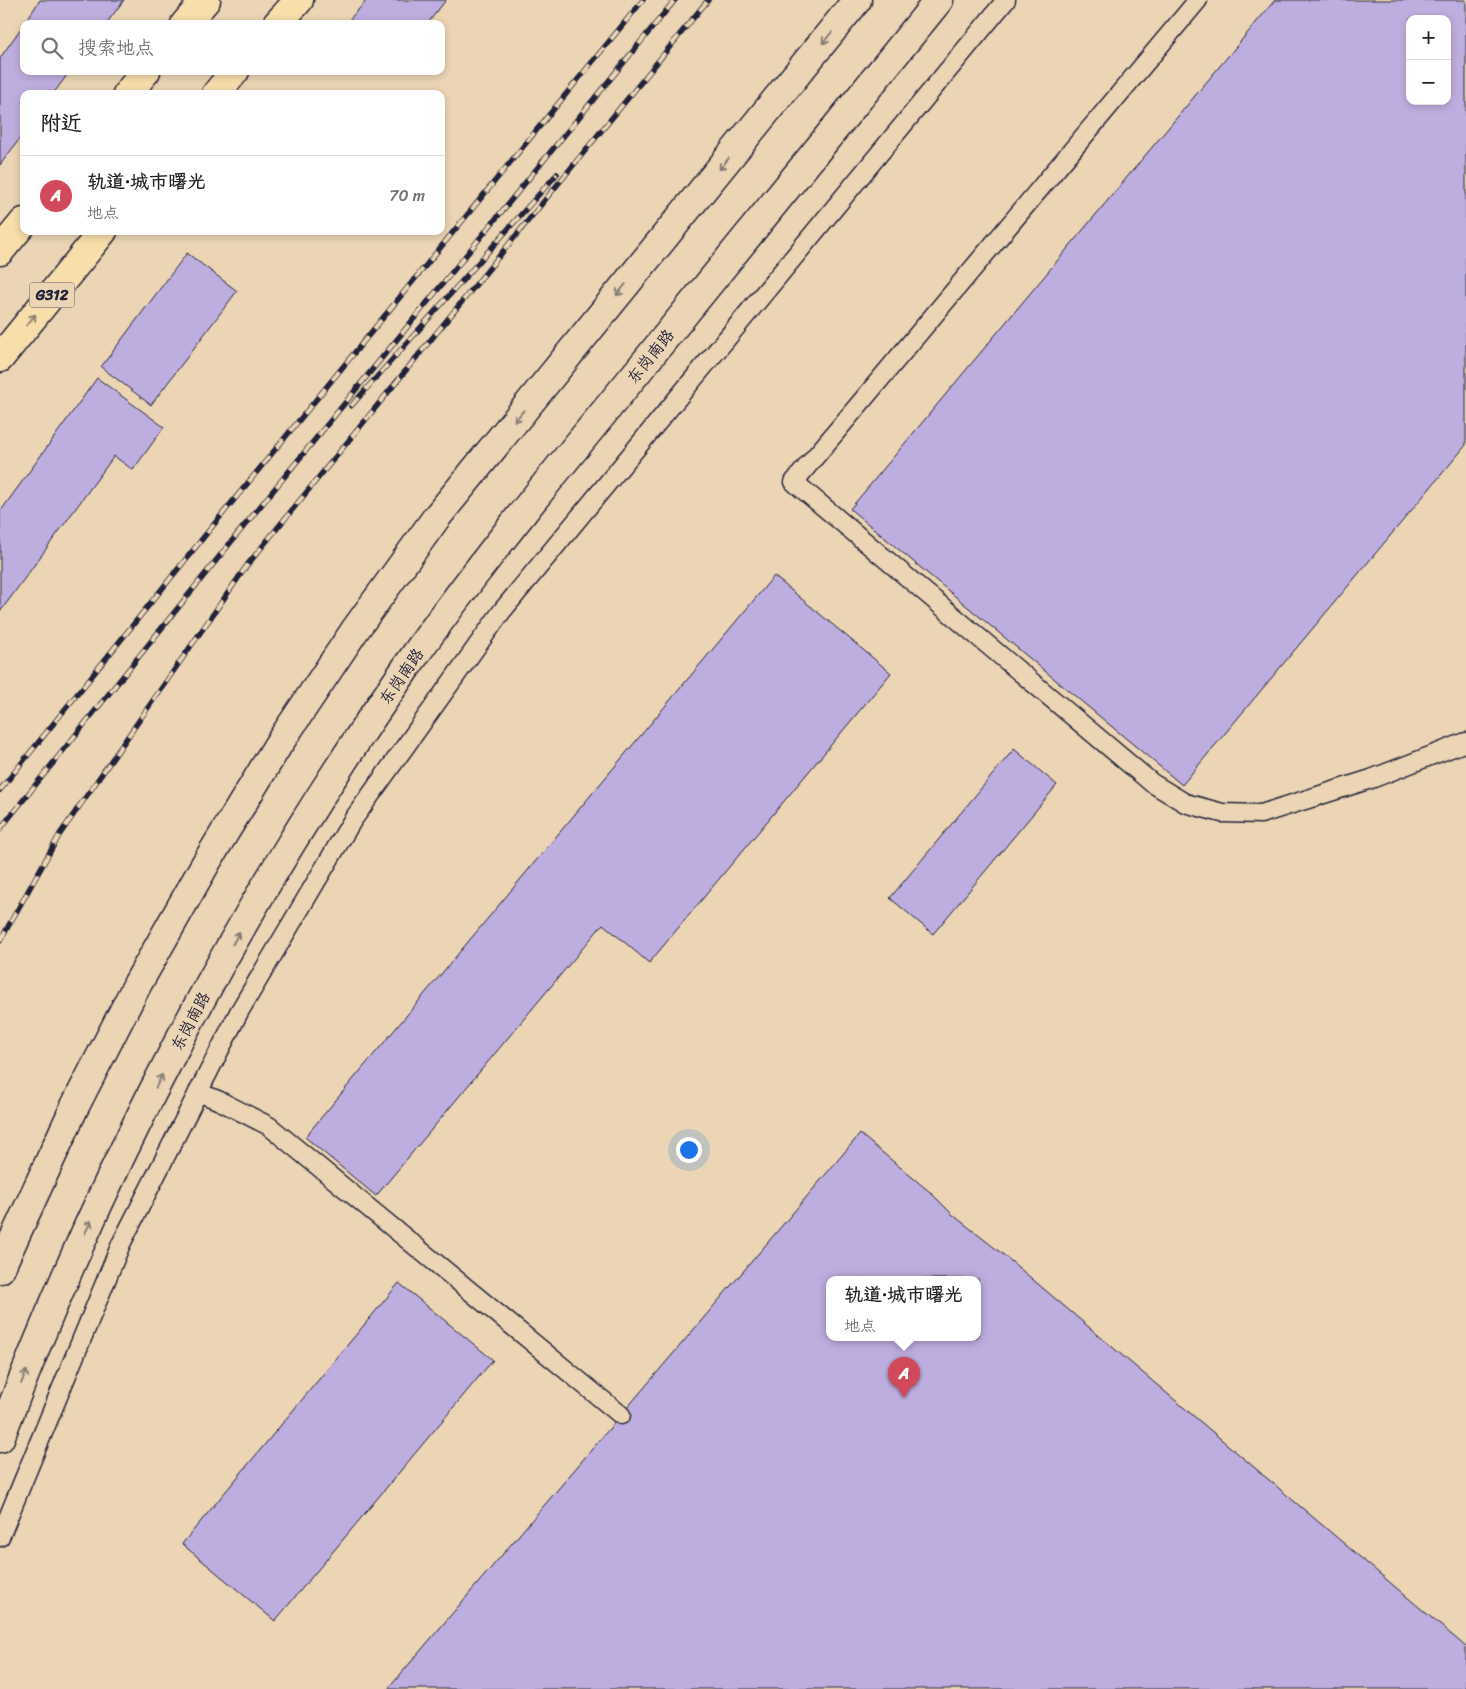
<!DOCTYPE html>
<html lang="zh">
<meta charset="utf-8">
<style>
body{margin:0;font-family:Sriracha,"LXGW WenKai TC",sans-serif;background:#f6f6f6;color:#202124}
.controls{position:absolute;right:15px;top:15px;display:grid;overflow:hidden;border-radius:10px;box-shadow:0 2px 8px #0003}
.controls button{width:45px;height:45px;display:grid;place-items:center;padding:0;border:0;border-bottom:1px solid #e0e0e0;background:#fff;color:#202124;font:25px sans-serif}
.you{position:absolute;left:688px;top:1149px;width:18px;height:18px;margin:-12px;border:4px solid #fff;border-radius:50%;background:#1a73e8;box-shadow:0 0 0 8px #1a73e833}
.badge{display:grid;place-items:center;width:32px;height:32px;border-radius:50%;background:#d1495b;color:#fff;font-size:16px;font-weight:700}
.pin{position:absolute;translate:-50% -41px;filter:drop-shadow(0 1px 2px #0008)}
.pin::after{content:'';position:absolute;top:26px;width:18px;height:15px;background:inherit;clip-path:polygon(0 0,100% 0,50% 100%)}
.popup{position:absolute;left:826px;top:1276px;width:155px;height:65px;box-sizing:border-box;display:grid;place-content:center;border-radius:10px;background:#fff;filter:drop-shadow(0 1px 4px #0005);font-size:16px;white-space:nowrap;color:#757577}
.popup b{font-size:19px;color:#202124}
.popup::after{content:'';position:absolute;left:50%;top:100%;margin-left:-10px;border:10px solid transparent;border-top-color:#fff}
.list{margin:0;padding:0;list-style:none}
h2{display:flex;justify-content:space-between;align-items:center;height:65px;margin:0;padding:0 20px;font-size:21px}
h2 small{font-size:16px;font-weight:400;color:#757577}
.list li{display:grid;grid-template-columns:32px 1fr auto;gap:15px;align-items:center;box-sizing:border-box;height:80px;padding:0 20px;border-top:1px solid #e0e0e0}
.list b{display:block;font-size:19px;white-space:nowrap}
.list p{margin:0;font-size:16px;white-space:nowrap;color:#757577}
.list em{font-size:16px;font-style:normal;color:#757577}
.icon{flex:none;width:28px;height:28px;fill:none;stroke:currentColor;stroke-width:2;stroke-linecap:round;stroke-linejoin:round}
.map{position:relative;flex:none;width:1466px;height:1689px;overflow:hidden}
.search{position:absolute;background:#fff;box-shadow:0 2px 8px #0003;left:20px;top:20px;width:425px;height:55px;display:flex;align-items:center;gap:12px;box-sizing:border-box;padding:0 18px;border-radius:10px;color:#757577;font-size:19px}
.panel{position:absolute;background:#fff;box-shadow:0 2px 8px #0003;left:20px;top:90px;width:425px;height:145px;border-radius:10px}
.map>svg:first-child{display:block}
</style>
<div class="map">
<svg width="1466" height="1689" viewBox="0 0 1466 1689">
<rect width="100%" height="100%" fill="#ebd5b4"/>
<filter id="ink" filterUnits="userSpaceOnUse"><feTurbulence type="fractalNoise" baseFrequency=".02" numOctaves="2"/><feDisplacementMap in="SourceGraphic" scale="10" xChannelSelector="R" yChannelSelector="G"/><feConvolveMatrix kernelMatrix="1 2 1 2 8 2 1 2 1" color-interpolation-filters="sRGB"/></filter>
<g filter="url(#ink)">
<path fill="#beaedf" stroke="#22223b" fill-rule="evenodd" d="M40,0H124L106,24H24Z
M367,0H446L427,24H352L348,21Z
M1275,0H1466V445L1182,785L850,509ZM1410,19H1447V101H1410Z
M24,24V71H70L53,94H24V133L0,165V58Z
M187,253L237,291L151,405L101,367Z
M97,378L164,427L133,470L114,456L0,612V512Z
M774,576L891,673L649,963L603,924L376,1196L305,1137Z
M1014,749L1057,785L933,934L890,898Z
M860,1134L930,1192L953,1215L1005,1256L1466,1647V1689H388ZM830,1279H978V1337H830Z
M399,1283L493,1360L275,1621L182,1544Z"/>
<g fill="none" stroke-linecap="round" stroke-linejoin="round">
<g stroke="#22223b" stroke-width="21">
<path id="lane" d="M1198,0L794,482L1152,783L1185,803L1222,813L1261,814L1371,779L1466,742
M198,1092L220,1101L269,1126L621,1415
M0,1537L121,1244L239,1012L352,821L502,611L1006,0"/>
</g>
<g stroke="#22223b" stroke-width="31">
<path id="secondary" d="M0,1269L75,1106L138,983L206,863L278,745L355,630L436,518L857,0
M0,1438C103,1166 241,903 408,665C480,563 559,467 638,371C738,247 839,124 939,0"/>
</g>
<g stroke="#22223b" stroke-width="31">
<path id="highway" d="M185,24L206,0
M277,24L299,0
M127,94L146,71
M216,94L235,71
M0,251L24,222
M0,358L103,231"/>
</g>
<use href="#lane" stroke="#ebd5b4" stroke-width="18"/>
<use href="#secondary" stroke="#ebd5b4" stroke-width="28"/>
<use href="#highway" stroke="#f8deab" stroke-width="28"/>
<g stroke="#22223b" stroke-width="5.5">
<path id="rail" d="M351,406L557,174
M0,790L211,528L643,0
M0,829L231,542L675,0
M0,941L60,834L248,564L708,0"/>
</g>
<use href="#rail" stroke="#ebd5b4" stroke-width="4" stroke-dasharray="11" stroke-linecap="butt"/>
</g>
<defs><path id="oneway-shaft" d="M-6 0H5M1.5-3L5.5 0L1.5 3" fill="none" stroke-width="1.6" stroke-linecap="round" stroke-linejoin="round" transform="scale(1.25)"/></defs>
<g stroke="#867c78">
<use href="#oneway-shaft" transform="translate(827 38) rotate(129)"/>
<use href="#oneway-shaft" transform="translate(724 164) rotate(129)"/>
<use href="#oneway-shaft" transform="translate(621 290) rotate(129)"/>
<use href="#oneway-shaft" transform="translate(519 416) rotate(129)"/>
<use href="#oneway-shaft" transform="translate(236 938) rotate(-61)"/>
<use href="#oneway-shaft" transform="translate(159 1081) rotate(-63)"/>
<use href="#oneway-shaft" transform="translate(88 1227) rotate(-65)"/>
<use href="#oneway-shaft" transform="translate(24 1377) rotate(-67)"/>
</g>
<use stroke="#8d8073" href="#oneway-shaft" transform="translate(31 320) rotate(-51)"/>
</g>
<g text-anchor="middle" stroke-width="4" stroke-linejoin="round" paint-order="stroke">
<rect fill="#ebd5b4" stroke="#5e585f" stroke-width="1" x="29.5" y="282.5" width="45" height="25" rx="4"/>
<g font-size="15" font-weight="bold" fill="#22223b">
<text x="52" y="300">G312</text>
</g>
<g font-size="16" fill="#22223b" stroke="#ebd5b4">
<text transform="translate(650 356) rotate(-51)" y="6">东岗南路</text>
<text transform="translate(401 676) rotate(-55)" y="6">东岗南路</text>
<text transform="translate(190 1021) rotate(-62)" y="6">东岗南路</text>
</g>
</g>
</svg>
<div class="controls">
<button>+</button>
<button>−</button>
</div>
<div class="you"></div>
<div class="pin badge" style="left:904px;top:1398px">A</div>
<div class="popup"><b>轨道·城市曙光</b>地点</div>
<div class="search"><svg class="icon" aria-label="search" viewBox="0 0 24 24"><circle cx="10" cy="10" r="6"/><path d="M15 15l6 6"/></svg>搜索地点</div>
<section class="panel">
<h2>附近<small></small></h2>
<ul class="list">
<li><span class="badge">A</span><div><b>轨道·城市曙光</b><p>地点</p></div><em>70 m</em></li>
</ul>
</section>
</div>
